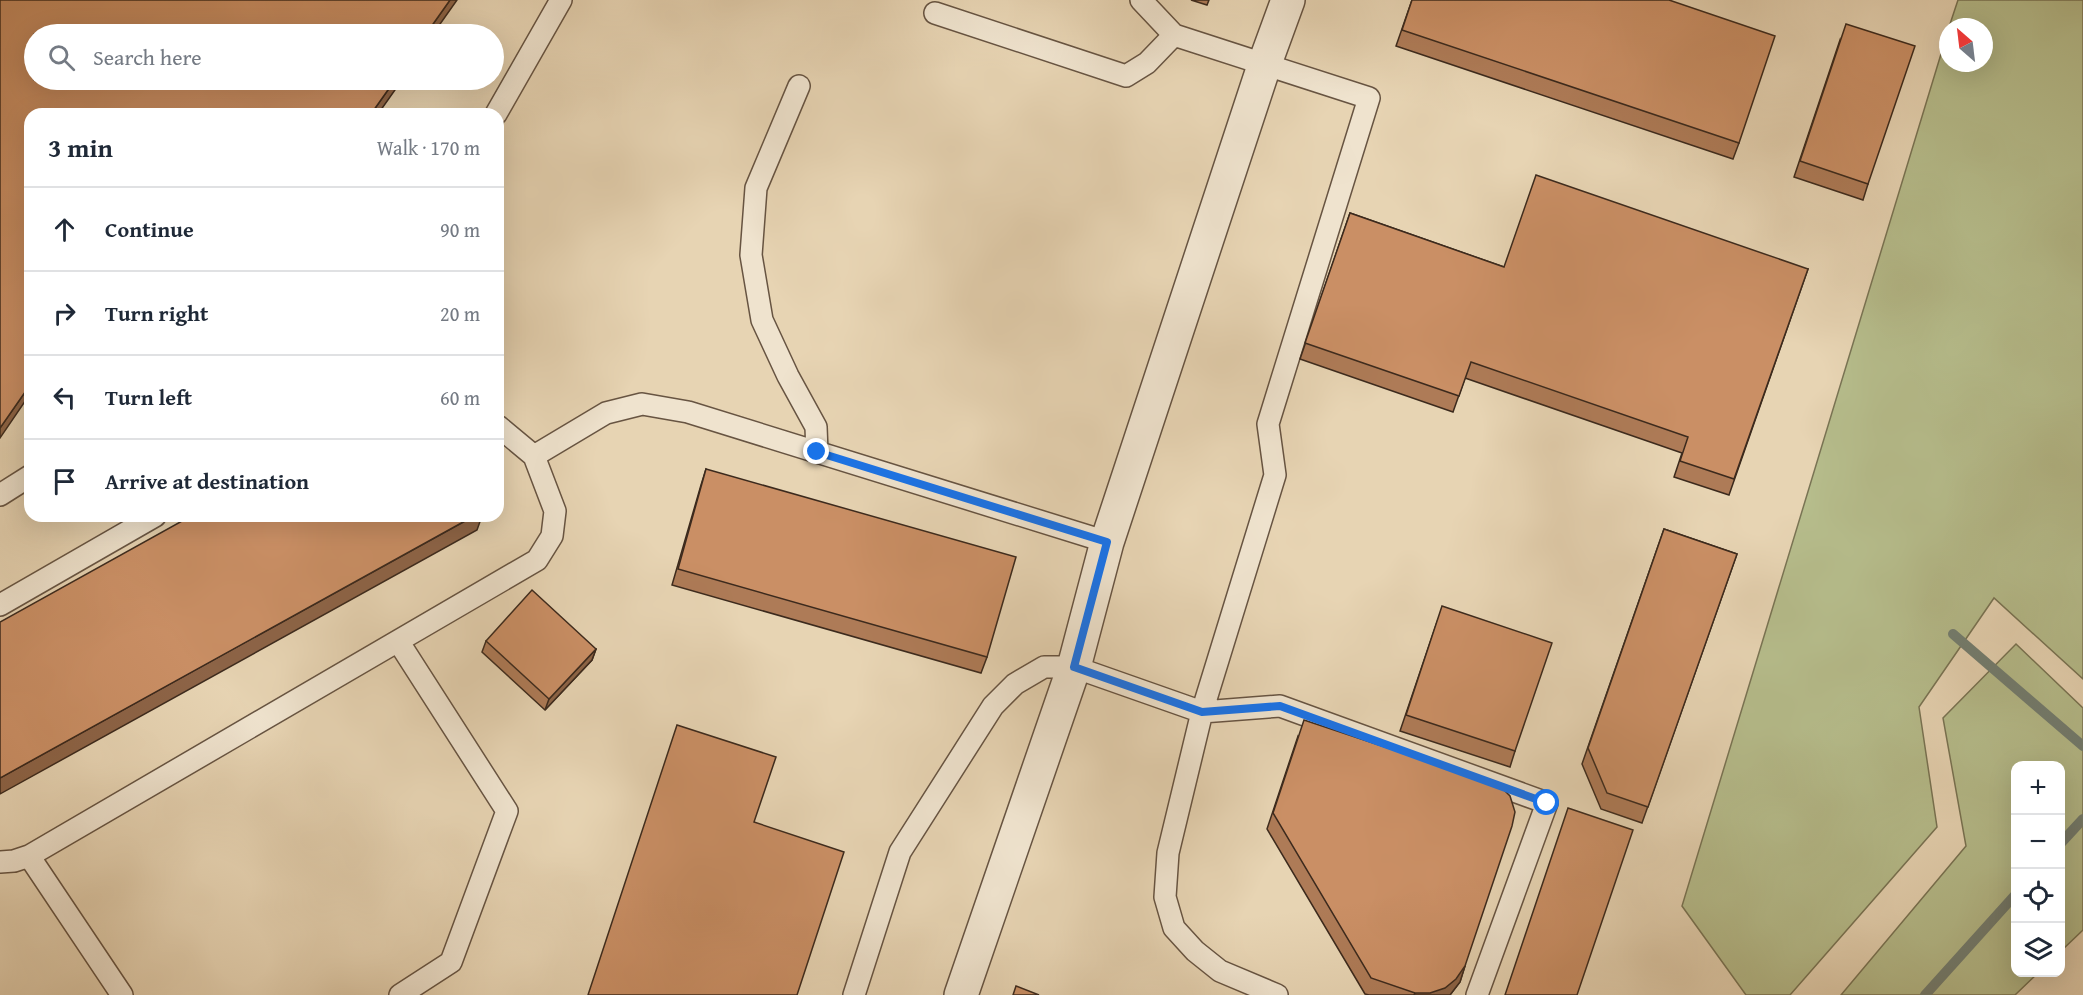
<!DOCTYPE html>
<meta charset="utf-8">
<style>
body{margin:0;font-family:"Gentium Book Plus",serif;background:#f2f2f3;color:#1f2937}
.controls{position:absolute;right:18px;bottom:18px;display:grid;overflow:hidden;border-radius:12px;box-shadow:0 6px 24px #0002}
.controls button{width:54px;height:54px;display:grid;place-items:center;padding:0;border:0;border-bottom:2px solid #e0e1e3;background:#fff;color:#1f2937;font:30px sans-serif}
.compass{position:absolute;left:1939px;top:18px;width:54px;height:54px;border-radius:50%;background:#fff;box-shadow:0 6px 24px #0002;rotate:332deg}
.stop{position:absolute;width:18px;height:18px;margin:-14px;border:4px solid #1a73e8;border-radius:50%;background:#fff}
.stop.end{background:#1a73e8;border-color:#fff;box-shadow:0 2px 6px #0008}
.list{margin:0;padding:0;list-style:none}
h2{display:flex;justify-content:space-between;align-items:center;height:78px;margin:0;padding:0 24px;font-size:26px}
h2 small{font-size:20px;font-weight:400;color:#747a83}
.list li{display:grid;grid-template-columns:39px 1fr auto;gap:18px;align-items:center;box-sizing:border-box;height:84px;padding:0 24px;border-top:2px solid #e0e1e3}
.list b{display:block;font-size:22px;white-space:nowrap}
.list em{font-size:20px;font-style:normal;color:#747a83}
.icon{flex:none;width:33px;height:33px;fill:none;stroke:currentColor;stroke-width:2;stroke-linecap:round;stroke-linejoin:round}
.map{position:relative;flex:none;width:2083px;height:995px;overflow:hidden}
.search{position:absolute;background:#fff;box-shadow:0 6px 24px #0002;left:24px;top:24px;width:480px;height:66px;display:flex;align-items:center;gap:15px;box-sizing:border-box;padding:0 21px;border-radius:33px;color:#747a83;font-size:22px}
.panel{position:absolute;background:#fff;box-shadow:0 6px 24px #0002;left:24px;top:108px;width:480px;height:414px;border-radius:18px}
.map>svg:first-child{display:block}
</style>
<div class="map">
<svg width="2083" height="995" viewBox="0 0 2083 995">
<rect width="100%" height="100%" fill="#e7d4b3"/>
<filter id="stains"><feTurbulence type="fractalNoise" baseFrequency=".00333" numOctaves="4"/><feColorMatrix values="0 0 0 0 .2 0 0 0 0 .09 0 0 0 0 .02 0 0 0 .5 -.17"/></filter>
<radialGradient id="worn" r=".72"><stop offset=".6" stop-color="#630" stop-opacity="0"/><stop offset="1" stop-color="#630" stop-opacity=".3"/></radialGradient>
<path fill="#b6bd8c" stroke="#797454" stroke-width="1.5" d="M1958,0H2083V679L1994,598L1919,707L1937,827L1790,995H1746L1682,906L1948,31V63H1984V27H1949Z
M2016,644L2083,708V930L2061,951L2060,766H2016V972L2038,973L2015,995H1841L1966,846L1943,718Z"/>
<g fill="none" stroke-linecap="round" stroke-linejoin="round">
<path stroke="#737f73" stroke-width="10" d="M1953,634L2083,746
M2060,844L2083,819
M1925,995L2016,894"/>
<g stroke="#675442" stroke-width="24">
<path id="service" d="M1141,0L1174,35L1369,98L1268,424L1275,475L1202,712L1168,853L1165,897L1174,928L1195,951L1220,971L1277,995
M935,13L1126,76L1147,63L1174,35
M799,86L756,188L751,255L762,320L788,376L816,427L817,452
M496,114L561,0
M534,456L606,413L642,404L688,412L1107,542
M0,495L30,476
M0,605L155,516
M398,641L507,811L451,962L400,995
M29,856L122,995
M0,862L14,861L29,856L537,560L552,536L555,511L534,456L498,426
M854,995L900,852L993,706L1015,684L1044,667H1074L1202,712L1280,706L1547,803L1477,995"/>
</g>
<g stroke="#675442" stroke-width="36">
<path id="minor" d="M961,995L1074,667L1107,542L1265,63L1288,0"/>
</g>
<use href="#service" stroke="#efe3ce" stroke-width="21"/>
<use href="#minor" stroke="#efe3ce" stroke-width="33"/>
</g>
<path fill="#ae7b57" stroke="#3c2a1d" stroke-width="1.5" d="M1191,0H1209L1207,5Z
M1412,0L1739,143L1733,159L1396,46Z
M1840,40L1868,184L1863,200L1794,177Z
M1350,213L1504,267L1808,269L1729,495L1674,477L1682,453L1465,378L1453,412L1300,359Z
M706,469L987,657L981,673L672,585L701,485Z
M1664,529L1737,554L1642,823L1601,809L1582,764Z
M1437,622L1515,751L1510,767L1400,731Z
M486,641L596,649L592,660L545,710L482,652Z
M1298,736L1465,966L1460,982L1450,995H1369L1365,994L1267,829Z"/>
<path fill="#8d6447" stroke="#3c2a1d" stroke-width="1.5" d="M450,0H457L433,34H426Z
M395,80H402L378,114H371Z
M30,385V394L0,438V428Z
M474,516H482L477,530L0,794V778Z
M596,649L592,660L545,710L549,699Z
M1465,966L1460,982L1450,995H1414L1415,993Z"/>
<path fill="#ca8f65" stroke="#3c2a1d" stroke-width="1.5" d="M0,0H450L426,34H34V80H395L371,114H30V385L0,428Z
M1412,0H1669L1775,36L1739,143L1402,30Z
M1846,24L1915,46L1868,184L1800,161Z
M1536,175L1808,269L1734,479L1680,461L1688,437L1471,362L1459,396L1305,343L1350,213L1504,267Z
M706,469L1016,557L987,657L678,569Z
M191,516H474L0,778V622Z
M1664,529L1737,554L1648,807L1607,793L1588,748Z
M532,590L596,649L549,699L486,641Z
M1442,606L1552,643L1515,751L1406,715Z
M1304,720L1499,785L1510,796L1515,812L1512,826L1465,966L1456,979L1445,988L1430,993H1415L1371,978L1273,813Z
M677,725L776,757L754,822L844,852L797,995H588Z
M1568,808L1633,830L1577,995H1505Z
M1016,986L1039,995H1013Z"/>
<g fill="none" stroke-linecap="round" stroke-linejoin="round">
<path stroke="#1a73e8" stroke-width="8" d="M817,452L1107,542L1074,667L1202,712L1280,706L1547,803"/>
</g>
<rect width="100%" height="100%" filter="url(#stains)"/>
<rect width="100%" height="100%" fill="url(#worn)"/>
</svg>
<div class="controls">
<button>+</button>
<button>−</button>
<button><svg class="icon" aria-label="locate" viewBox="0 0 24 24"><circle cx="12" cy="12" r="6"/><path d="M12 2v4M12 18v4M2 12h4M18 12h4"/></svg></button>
<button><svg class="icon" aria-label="layers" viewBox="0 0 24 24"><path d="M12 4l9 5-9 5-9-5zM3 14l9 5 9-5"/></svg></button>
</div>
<svg class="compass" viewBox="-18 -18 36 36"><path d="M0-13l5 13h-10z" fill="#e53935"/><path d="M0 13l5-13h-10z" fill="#747a83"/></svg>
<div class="stop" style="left:1547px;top:803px"></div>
<div class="stop end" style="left:817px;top:452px"></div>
<div class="search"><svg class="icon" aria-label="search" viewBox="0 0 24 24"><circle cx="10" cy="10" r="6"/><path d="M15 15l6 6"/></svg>Search here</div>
<section class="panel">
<h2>3 min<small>Walk · 170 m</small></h2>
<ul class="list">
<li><svg class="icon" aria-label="ahead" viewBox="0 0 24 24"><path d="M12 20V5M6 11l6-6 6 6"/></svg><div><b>Continue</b></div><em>90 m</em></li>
<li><svg class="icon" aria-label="right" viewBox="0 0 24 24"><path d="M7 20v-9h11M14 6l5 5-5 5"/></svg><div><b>Turn right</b></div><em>20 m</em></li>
<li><svg class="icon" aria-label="left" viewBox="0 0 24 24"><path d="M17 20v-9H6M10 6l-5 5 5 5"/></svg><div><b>Turn left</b></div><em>60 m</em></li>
<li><svg class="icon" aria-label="arrive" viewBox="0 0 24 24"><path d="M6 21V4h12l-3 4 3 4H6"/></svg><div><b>Arrive at destination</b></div></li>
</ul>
</section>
</div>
